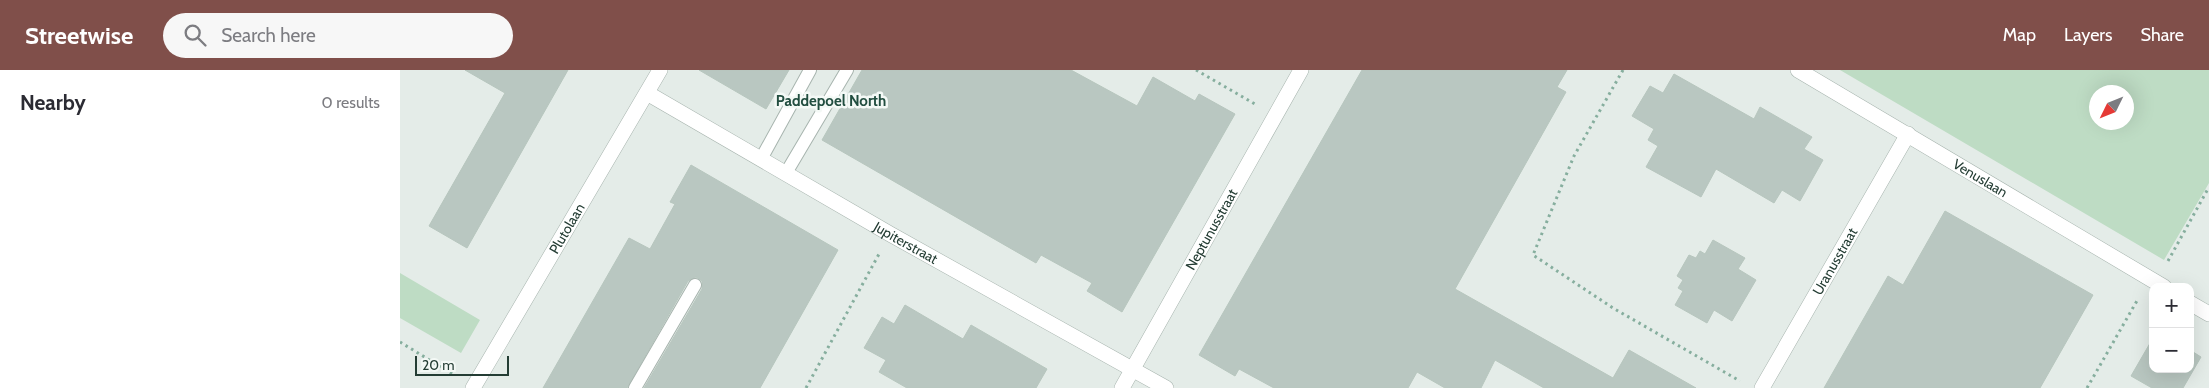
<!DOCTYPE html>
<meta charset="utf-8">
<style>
body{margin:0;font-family:Cabin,sans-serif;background:#f7f7f7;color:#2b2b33}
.controls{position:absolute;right:15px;bottom:15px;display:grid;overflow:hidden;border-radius:10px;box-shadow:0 5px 20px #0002}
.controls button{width:45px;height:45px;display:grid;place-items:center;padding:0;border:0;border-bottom:1px solid #e1e1e2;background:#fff;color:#2b2b33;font:25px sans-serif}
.compass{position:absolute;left:1689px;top:15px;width:45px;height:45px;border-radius:50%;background:#fff;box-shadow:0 5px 20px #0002;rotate:227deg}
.scale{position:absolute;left:15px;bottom:12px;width:94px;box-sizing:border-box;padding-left:5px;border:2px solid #243d34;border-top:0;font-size:14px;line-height:18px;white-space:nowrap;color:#243d34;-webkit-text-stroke:4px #f4f9f6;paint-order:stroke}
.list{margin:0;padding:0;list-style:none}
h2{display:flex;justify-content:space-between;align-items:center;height:65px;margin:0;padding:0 20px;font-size:21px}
h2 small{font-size:16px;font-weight:400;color:#7c7c81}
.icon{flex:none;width:28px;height:28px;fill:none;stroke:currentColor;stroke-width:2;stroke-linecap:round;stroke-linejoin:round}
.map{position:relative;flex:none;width:1809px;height:318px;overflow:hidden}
header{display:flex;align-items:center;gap:30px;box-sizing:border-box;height:70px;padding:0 25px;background:#804f4a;color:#fff}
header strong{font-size:24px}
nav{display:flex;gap:28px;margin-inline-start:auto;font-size:18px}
.search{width:350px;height:45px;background:#f7f7f7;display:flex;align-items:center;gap:12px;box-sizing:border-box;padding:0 18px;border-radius:28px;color:#7c7c81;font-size:19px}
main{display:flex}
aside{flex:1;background:#fff}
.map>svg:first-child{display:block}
</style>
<header>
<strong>Streetwise</strong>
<div class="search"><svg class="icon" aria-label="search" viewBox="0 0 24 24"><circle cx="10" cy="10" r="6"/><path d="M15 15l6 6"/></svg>Search here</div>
<nav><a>Map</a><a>Layers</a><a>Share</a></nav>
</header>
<main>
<aside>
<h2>Nearby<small>0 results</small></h2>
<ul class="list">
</ul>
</aside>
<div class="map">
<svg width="1809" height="318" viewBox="0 0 1809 318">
<rect width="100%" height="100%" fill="#e4ece8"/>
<path fill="#bedcc4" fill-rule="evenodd" d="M1440,0H1809V113L1764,190ZM1696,22H1726V52H1696Z
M0,203L80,250L61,283L0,248Z"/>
<path fill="#b9c7c1" stroke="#b7c6be" d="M65,0H168L67,178L29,156L105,23Z
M299,0H389L366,39Z
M462,0H671L737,36L753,7L795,31L799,24L835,44L722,242L687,221L692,213L641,185L636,193L422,70Z
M962,0H1167L1157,17L1166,22L1055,219L1213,308L1229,280L1296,318H1144L1095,290L1081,318H1045L1017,302L1008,318H874L839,299L835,306L799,285Z
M1274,4L1354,49L1360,37L1412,67L1404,79L1423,90L1400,131L1382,120L1374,133L1316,99L1301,127L1246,97L1258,76L1248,70L1254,59L1232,46L1250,16L1263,23Z
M291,95L438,180L360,318H244L302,219V211L296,207L288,211L227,318H143L229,168L250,179L275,134L270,132Z
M1545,141L1693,225L1640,318H1424L1488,206L1503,215Z
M1313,170L1345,188L1338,199L1356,210L1332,251L1314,240L1307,253L1275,235L1283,221L1278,218L1283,210L1277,206L1289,185L1296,188L1300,181L1305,184Z
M505,235L563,269L571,255L647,299L636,318H507L479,302L486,290L464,278L482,247L494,254Z
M1753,268V299H1790V280L1801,287L1783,318H1752L1731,306Z"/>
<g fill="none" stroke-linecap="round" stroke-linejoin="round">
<g stroke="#a7b4ae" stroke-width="14">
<path id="lane" d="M361,89L410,0
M386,103L447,0
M235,318L295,215"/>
</g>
<g stroke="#a7b4ae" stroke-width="16">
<g id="street">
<path id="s1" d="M1398,0L1764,217"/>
<path id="s2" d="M247,23L490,164L766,318"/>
<path d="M1790,233L1809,244"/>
<path id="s3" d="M73,318L260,0"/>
<path id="s4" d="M722,318L901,0"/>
<path id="s5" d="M1362,318L1508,64"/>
</g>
</g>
<path stroke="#86ae9e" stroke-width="3" stroke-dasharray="2.5 4" stroke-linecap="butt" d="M796,0L855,34
M1223,0L1174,86L1133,185L1213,238L1340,311
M1768,191L1809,117
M0,272L54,305
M406,318L479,184
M1687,318L1738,229"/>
<use href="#lane" stroke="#fff" stroke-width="12"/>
<use href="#street" stroke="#fff" stroke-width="15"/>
</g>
<g text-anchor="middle" stroke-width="5" stroke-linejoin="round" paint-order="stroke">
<g font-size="14" fill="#243d34" stroke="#f4f9f6">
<text dy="5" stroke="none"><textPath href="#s1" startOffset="212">Venuslaan</textPath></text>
<text dy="5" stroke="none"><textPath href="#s3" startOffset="185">Plutolaan</textPath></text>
<text dy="5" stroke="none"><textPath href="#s4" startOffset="182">Neptunusstraat</textPath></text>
<text dy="5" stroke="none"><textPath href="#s2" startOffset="299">Jupiterstraat</textPath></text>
<text dy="5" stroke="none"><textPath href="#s5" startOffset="146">Uranusstraat</textPath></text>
</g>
<g font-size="15" font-weight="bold" fill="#224e40" stroke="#f4f9f6">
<text x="431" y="36">Paddepoel North</text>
</g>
</g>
</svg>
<div class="controls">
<button>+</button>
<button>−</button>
</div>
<svg class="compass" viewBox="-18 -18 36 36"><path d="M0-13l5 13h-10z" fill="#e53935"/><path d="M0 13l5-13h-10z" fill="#7c7c81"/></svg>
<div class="scale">20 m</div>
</div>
</main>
